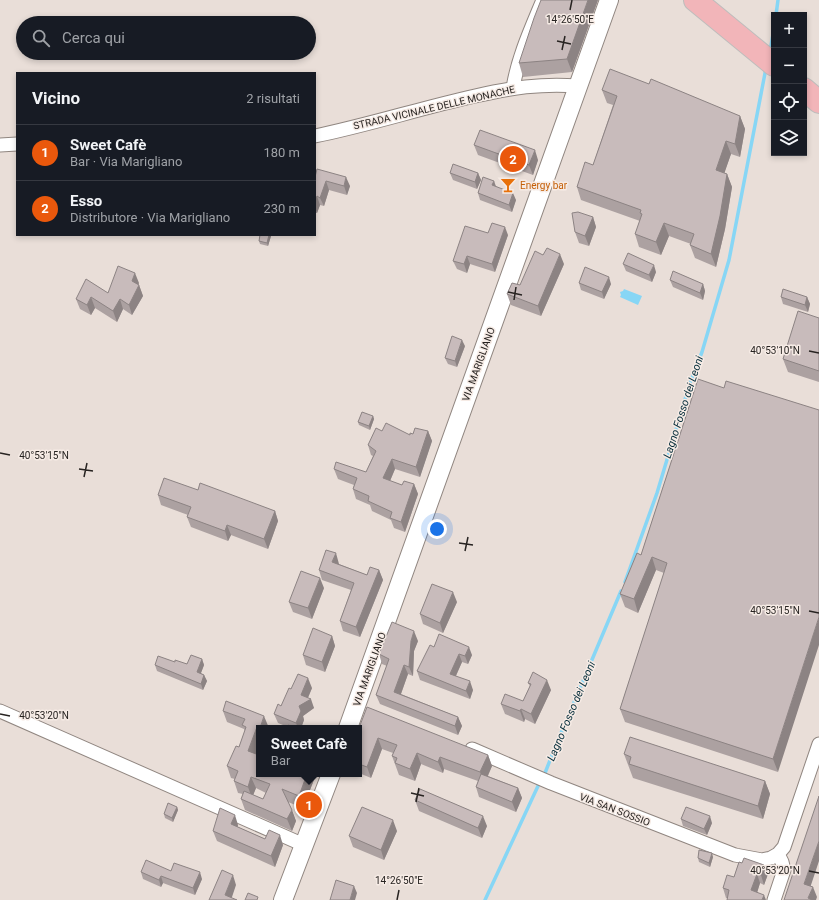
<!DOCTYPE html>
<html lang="it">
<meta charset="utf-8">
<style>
body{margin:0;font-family:Roboto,sans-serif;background:#20242c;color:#f1f3f6}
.controls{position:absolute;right:12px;top:12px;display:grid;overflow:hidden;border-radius:0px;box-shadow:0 2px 6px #0003}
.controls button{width:36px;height:36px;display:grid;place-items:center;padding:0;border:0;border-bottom:1px solid #363941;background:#171b24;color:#f1f3f6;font:20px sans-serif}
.you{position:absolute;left:437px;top:529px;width:14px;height:14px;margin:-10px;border:3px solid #fff;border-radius:50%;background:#1a73e8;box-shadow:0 0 0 6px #1a73e833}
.badge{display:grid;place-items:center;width:26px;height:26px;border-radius:50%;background:#ea580c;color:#fff;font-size:13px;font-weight:700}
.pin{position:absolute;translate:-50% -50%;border:2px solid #fff;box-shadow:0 1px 4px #0006}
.popup{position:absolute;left:256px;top:725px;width:106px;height:52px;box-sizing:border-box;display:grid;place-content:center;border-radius:0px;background:#171b24;filter:drop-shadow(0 1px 3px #0005);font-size:13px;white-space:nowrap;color:#9ea1a6}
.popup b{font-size:15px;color:#f1f3f6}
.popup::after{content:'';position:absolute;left:50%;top:100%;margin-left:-8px;border:8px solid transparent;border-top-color:#171b24}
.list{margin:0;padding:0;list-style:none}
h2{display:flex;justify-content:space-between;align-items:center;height:52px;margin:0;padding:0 16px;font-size:17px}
h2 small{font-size:13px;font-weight:400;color:#9ea1a6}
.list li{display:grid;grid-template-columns:26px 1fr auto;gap:12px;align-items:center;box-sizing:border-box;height:56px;padding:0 16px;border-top:1px solid #363941}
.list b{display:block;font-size:15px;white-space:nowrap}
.list p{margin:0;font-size:13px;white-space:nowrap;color:#9ea1a6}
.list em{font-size:13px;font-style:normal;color:#9ea1a6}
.icon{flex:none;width:22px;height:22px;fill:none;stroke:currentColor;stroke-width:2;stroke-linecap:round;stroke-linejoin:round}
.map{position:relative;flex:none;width:819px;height:900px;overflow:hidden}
.search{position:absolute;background:#171b24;box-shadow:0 2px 6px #0003;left:16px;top:16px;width:300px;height:44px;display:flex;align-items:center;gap:10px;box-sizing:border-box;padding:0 14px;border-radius:22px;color:#9ea1a6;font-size:15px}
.panel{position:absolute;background:#171b24;box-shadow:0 2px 6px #0003;left:16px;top:72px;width:300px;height:164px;border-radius:0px}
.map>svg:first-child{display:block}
</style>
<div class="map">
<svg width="819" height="900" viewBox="0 0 819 900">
<rect width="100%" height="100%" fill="#e9ded8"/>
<path fill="#87d6f5" d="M624,289L642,296L638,305L620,297L621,295L620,292L623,291Z"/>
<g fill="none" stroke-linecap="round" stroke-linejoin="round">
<path stroke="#87d6f5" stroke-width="3.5" d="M776,15L778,0
M770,52L774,28
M625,582L657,493L690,383L702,352L729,260L766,68
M545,773L556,745L621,591
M485,900L538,786"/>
<g stroke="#908680" stroke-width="15">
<path id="street" d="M513,88C518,57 531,29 543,0
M315,136C369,125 421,108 475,96C510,88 541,83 578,86
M0,145L17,144
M0,711L304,845
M472,749L551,783L735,855L762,860L771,858L778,854L784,847L819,744
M774,900L784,870L782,862L778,854"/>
</g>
<g stroke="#908680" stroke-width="20">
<path id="secondary" d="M348,728L609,0
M283,900L331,774"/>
</g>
<g stroke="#bebdbc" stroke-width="24">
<path id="highway" d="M695,0L774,65
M804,89L819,102"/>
</g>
<use href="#street" stroke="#fff" stroke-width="13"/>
<use href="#secondary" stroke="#fff" stroke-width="18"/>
<use href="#highway" stroke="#f2b5b9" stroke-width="22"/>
</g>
<path fill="#aca1a1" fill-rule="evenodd" d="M598,0L572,72L523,77L519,63Z
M649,84L740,116L745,129L740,157L731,154L724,173L727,174L732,187L725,229L716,267L695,258L690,245L691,244L669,236L661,255L639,247L635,234L640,221L581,200L577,187L593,165L613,105L607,103L602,90Z
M474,145L538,160L533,175L478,155Z
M450,173H478L481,180L477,189L453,180Z
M315,177L350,186L347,195L329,190L324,206L320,205L317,213H315Z
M494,181L496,186L516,200L512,212L480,200L478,193Z
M593,217L596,227L589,246L579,243L575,232Z
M488,233L508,235L495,272L470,264L467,273L457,269L453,261Z
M260,235H271V236L268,246L260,244L259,241Z
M564,264L541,316L511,305L507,294L520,285Z
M623,264L656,272L652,282L626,271Z
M670,280L703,284L705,291L703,300L673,287Z
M139,283L138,285H139L143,296L132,315L123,309L117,322L95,308L91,315L80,309L76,299L108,293Z
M579,283L611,284L604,299L581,290Z
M781,297H807L810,304L808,312L783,304Z
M819,318V382L788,372L783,359Z
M465,346L457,367L448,364L445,358Z
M698,379L778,772L625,722L620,709L664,573L656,570L638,613L625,607L620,594L641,555Z
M373,416L374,419L370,430L359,425L358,422Z
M382,431L410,435L428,431L432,441L420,477L395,469L390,481L402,485L414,484L418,494L405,532L394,528L391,520L372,511L370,505L356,499L353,489L354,485L338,479L334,469L366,472L373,456L371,455L368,445Z
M198,490L275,511L278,521L268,549L231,535L228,541L191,527L187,517L188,515L161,505L158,495Z
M339,564L367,575L379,570L383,580L360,637L343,631L340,621L351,590L322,580L319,570Z
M324,588L312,619L293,612L289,602Z
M457,602L443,633L423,624L420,614Z
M332,636L335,646L325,672L306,665L303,655Z
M418,641L414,651L413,676L408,674L401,694L458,717L462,726L458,735L380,704L376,695L387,666L382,664L379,654Z
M434,647L472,655L468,664L462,662L456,676L473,690L470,699L420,680L417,671Z
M202,659L204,665L201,673L204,675L207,681L203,690L157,671L155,665L175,662L187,664Z
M528,683L551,690L535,724L525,719L524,722L505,714L501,704L523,701L530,686Z
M312,688L308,698L314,708L303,716L304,720L301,728H287L288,727L278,723L274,714L281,706L291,689Z
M223,711L269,728H259V745L256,754L259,774H314L315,777L303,808L288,802L296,821L292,831L245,810L241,799L243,794L238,793L234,781L235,779L231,778L227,766L239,747L245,731L244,729L227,722ZM256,788L266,793L263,799L253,795Z
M359,728L488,755L492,766L488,776L518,788L522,798L516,812L479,797L476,787L478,781L444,769L443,773L421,764L415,781L399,775L392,756L393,753L382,749L371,778L359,773Z
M624,754L765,781L770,794L763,819L633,778Z
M415,800L487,826L482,838L419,811Z
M177,807L178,810L173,822L165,818L164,814Z
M681,819L712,823L707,835L683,826Z
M238,825V827L265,839L283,845L275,867L217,841L213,831Z
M397,831L384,860L353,847L349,836Z
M713,857L710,867L699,862L698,858Z
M739,862L768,874L764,885L760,883L757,892L728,898H726L723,888L734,877Z
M171,871L202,879L195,895L163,883L161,887L143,879L141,872Z"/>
<path fill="#8c8383" d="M588,0H598L572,72L567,59Z
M740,116L745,129L740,157L735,144Z
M726,141L731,154L721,183L716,170Z
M535,150L538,160L533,175L529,165Z
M478,173L481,180L477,189L475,182Z
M727,174L732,187L725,229L716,267L711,254Z
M346,177L350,186L347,195L344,186Z
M326,181L329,190L324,206L320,198Z
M494,181L496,188L492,185Z
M513,193L516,200L512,212L509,205Z
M317,196L320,205L317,213L315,208V201Z
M593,217L596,227L589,246L585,236Z
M664,223L669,236L661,255L656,242Z
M505,227L508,235L495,272L492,264Z
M269,235H271V236L268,246L267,243Z
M560,254L564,264L541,316L538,306Z
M467,256L470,264L467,273L464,264Z
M654,265L656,272L652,282L649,275Z
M135,273L139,283L135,291L132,281Z
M609,277L611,284L604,299L602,292Z
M703,284L705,291L703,300L700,293Z
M139,285L143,296L132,315L129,305Z
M91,297L95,308L91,315L87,305Z
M807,297L810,304L808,312L805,305Z
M120,299L123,309L117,322L113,311Z
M462,340L465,346L457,367L455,361Z
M373,416L374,419L370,430L369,426Z
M428,431L432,441L420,477L416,467Z
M392,459L395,469L387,488L383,478Z
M414,484L418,494L405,532L401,522Z
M275,511L278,521L268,549L264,539Z
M227,525L231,535L228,541L225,531Z
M336,553L339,564L336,572L332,562Z
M652,557L656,570L638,613L634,599Z
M379,570L383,580L360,637L356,627Z
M320,578L324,588L312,619L308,608Z
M453,592L457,602L443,633L440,623Z
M819,617V645L778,772L773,759Z
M414,631L418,641L414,651L413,676L409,667L411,641Z
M332,636L335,646L325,672L322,662Z
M469,647L472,655L468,664L465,656Z
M459,654L462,662L453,682L450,674Z
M202,659L204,665L199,678L197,672Z
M404,665L408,674L398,702L394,692Z
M204,675L207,681L203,690L201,684Z
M308,678L312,688L306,702L311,699L314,708L303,716L304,720L301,728H298L296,723L301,695Z
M547,680L551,690L535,724L531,714Z
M470,681L473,690L470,699L466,691Z
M521,709L525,719L524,722L520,711Z
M264,716L269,728H260Z
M458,717L462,726L458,735L455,726Z
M257,727L259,732V745L253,762L248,751Z
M378,738L382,749L371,778L367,767Z
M417,753L421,764L415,781L410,769Z
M488,755L492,766L484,784L480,772Z
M440,757L444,769L443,773L438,762Z
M307,774H314L315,777L303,808L299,796Z
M251,777L256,788L252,798L248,787Z
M765,781L770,794L763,819L758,806Z
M518,788L522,798L516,812L512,802Z
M177,807L178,810L173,822L172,818Z
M292,810L296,821L292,831L287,819Z
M235,815L238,825L235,834L231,824Z
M483,816L487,826L482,838L478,828Z
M710,816L712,823L707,835L704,829Z
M393,820L397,831L384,860L381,850Z
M280,835L283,845L275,867L271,856Z
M819,841V861L808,894L804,884Z
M712,853L713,857L710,867L709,863Z
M764,865L768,874L764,885L761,875Z
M200,872L202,879L195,895L193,888Z
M757,874L760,883L755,900L751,890Z
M233,875L236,885L231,900L225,895Z
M161,876L163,883L161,887L159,880Z
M354,886L357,893L355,900H350Z
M813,887L817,897L816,900H809L808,898Z
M764,895L766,900H762Z"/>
<path fill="#c8bbbb" stroke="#8c8383" d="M541,0H588L567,59L519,63L534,18Z
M610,69L649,84L651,79L740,116L735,144L726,141L716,170L727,174L720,216L711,254L690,245L694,234L664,223L656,242L635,234L642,214L640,213L641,210L577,187L585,162L593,165L617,96L602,90Z
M480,130L535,150L529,165L474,145Z
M453,164L478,173L475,182L450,173Z
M317,169L346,177L344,186L326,181L320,198L317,196L315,201V177Z
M483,177L494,181L492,185L513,193L509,205L478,193Z
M578,212L593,217L585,236L575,232L572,213Z
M492,223L505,227L492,264L467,256L464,264L453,261L465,226L488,233Z
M260,235H269L267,243L259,241Z
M547,248L560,254L538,306L507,294L512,283L520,285L535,251L543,255Z
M628,253L654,265L649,275L623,264Z
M118,266L135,273L132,281L139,285L129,305L120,299L113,311L91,297L87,305L76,299L86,279L108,293Z
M585,267L609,277L602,292L579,283Z
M673,271L703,284L700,293L670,280Z
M783,289L807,297L805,305L781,297Z
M798,311L819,318V371L783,359Z
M452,336L462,340L455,361L445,358Z
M698,379L724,388L726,381L819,410V617L773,759L620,709L667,563L652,557L634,599L620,594L637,553L641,555Z
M362,412L373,416L369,426L358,422Z
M386,423L410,435V433L413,434L415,428L428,431L416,467L392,459L383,478L402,485L404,481L414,484L401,522L390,518L392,512L368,501L369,496L353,489L357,478L334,469L336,462L366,472L376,451L368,445L376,428L382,431Z
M164,478L198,490L200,483L275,511L264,539L227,525L225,531L187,517L191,507L158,495Z
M326,550L336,553L332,562L367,575L370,567L379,570L356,627L340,621L354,583L319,570Z
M301,571L320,578L308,608L289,602Z
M432,584L453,592L440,623L420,614Z
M392,622L414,631L411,641L409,667L404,665L394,692L458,717L455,726L376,695L389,659L379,654Z
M313,628L332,636L322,662L303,655Z
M439,634L469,647L465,656L459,654L450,674L470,681L466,691L417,671L430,645L434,647Z
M191,655L202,659L197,672L204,675L201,684L155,665L158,656L175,662V660L187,664Z
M533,672L547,680L531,714L521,709L520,711L501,704L505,694L523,701L531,684L528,683Z
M298,674L308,678L301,695L311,699L299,706L301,711L296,723L274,714L278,704L281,706L289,688L291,689Z
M226,701L264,716L260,728L257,727L248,751L259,755V774H307L299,796L282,789L292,810L287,819L241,799L244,791L263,799L270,784L251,777L248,787L234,781L238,771L227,766L236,746L239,747L246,727L242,725L245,719L223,711Z
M367,707L488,755L480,772L440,757L438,762L417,753L410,769L395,763L397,758L392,756L397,745L378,738L367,767L359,764V728Z
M288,725L297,728H287Z
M630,737L765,781L758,806L629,764L631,757L624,754Z
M481,774L518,788L512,802L476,787Z
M420,789L483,816L478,828L415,800Z
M819,796V841L804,884L813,887L808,898L812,900H784Z
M168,803L177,807L172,818L164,814Z
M362,807L393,820L381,850L349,836Z
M686,807L710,816L704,829L681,819Z
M220,808L235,815L231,824L265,839L269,830L280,835L271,856L213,831Z
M699,850L712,853L709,863L698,858Z
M744,858L764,865L761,875L757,874L751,890L764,895L762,900H727L729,890L723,888L727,875L734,877L739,862L742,863Z
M146,860L171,871L174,863L200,872L193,888L161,876L159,880L141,872Z
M222,870L233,875L225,895L237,900H209Z
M336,880L354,886L350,900H330Z
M248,893L258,897L257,900H245Z"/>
<path fill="none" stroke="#272321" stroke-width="1.5" d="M570,10L572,0M557,41L571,44M562,50L565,36M508,292L522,295M514,300L516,287M809,351L819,353M0,453L10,455M79,469L93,471M84,477L87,463M459,543L473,545M465,551L468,537M809,611L819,613M0,714L10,716M411,793L424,796M416,802L419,788M809,871L819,873M397,900L399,890"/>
<defs>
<g id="bar-bare" transform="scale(1.2)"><path d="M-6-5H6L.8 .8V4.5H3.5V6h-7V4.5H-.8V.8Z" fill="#e8710a" stroke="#f6ebe5" stroke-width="2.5" paint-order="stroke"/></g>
</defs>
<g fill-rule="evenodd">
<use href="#bar-bare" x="508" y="185"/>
</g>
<g text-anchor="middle" stroke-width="3" stroke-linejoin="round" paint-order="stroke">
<g font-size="10" fill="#272321" stroke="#f6ebe5">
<text transform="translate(434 107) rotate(-13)" y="4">STRADA VICINALE DELLE MONACHE</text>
<text transform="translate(478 364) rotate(-70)" y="4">VIA MARIGLIANO</text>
<text transform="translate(369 669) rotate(-70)" y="4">VIA MARIGLIANO</text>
<text transform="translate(615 809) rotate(21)" y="4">VIA SAN SOSSIO</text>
</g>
<g font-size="10" fill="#c56008" stroke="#f6ebe5" text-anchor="start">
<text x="520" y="189">Energy bar</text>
</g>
<g font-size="11" font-style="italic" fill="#082f3c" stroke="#f6ebe5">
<text transform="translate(683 407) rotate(-72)" y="4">Lagno Fosso dei Leoni</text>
<text transform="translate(571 711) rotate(-67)" y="4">Lagno Fosso dei Leoni</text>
</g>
</g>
<g font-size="10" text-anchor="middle" fill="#272321" stroke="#f6ebe5" stroke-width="3" stroke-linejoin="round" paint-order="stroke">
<text x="570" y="23">14°26'50"E</text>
<text x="775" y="354">40°53'10"N</text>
<text x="44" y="459">40°53'15"N</text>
<text x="775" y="614">40°53'15"N</text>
<text x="44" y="719">40°53'20"N</text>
<text x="775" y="874">40°53'20"N</text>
<text x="399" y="884">14°26'50"E</text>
</g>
</svg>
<div class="controls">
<button>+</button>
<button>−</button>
<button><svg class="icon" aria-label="locate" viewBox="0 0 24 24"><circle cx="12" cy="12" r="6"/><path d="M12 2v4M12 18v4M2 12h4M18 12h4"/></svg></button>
<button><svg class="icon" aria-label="layers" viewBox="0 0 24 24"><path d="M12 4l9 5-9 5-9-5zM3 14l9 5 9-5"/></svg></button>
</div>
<div class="you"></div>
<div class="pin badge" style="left:309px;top:805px">1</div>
<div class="popup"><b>Sweet Cafè</b>Bar</div>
<div class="pin badge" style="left:513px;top:159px">2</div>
<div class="search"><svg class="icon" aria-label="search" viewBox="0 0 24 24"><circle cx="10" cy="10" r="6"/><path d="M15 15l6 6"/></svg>Cerca qui</div>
<section class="panel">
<h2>Vicino<small>2 risultati</small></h2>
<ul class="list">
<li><span class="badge">1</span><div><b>Sweet Cafè</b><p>Bar · Via Marigliano</p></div><em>180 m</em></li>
<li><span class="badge">2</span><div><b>Esso</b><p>Distributore · Via Marigliano</p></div><em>230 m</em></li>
</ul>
</section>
</div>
